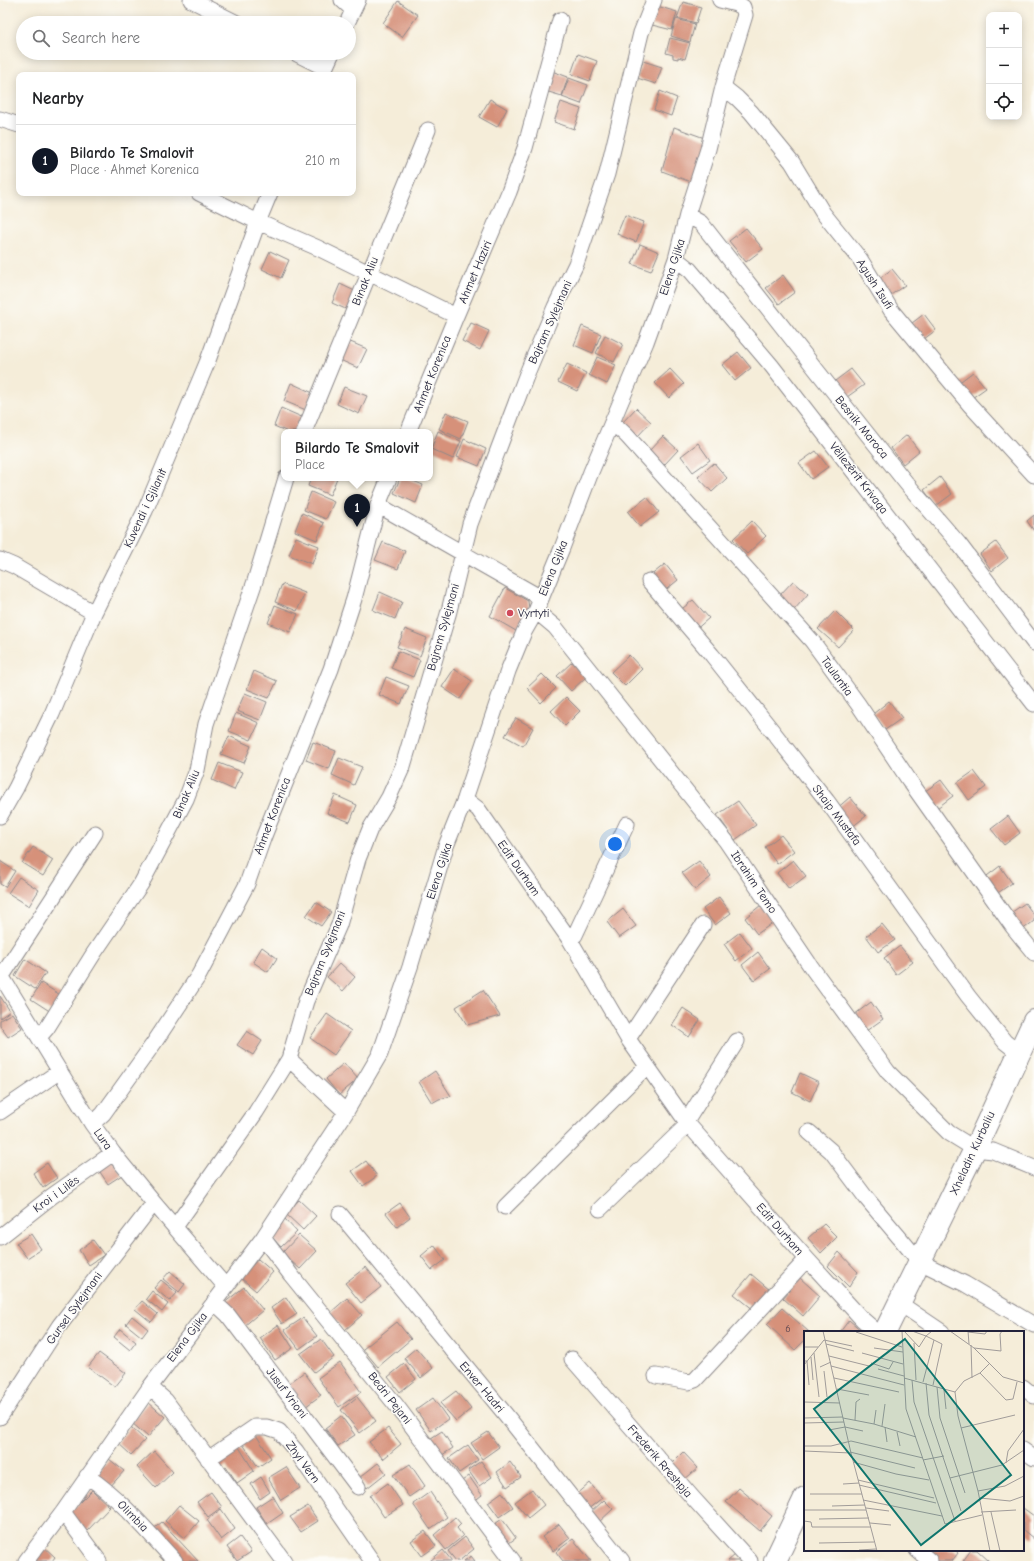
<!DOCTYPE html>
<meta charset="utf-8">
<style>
body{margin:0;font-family:"Comic Neue",sans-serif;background:#f6f6f6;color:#202124}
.controls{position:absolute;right:12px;top:12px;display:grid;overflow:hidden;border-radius:8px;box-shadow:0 2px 10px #0003}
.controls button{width:36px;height:36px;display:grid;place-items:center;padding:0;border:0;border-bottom:1px solid #e0e0e0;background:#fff;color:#202124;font:20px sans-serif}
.you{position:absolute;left:615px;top:844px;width:14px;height:14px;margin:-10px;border:3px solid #fff;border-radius:50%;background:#1a73e8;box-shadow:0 0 0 6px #1a73e833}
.badge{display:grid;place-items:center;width:26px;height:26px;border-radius:50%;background:#111827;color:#fff;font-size:13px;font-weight:700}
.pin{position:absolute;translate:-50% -33px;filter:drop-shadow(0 1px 2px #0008)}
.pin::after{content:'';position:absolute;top:21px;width:14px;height:12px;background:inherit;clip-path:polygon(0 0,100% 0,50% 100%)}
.popup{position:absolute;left:281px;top:429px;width:152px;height:52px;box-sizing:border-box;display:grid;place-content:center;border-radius:8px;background:#fff;filter:drop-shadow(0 1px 3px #0005);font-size:13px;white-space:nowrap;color:#757577}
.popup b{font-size:15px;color:#202124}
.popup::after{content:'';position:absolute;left:50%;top:100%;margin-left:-8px;border:8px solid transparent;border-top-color:#fff}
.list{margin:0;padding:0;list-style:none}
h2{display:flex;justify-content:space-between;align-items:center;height:52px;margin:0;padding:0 16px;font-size:17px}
h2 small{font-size:13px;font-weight:400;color:#757577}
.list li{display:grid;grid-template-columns:26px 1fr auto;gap:12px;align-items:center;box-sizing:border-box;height:72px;padding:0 16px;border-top:1px solid #e0e0e0}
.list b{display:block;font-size:15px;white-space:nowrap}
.list p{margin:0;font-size:13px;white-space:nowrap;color:#757577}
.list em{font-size:13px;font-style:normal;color:#757577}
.icon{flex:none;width:22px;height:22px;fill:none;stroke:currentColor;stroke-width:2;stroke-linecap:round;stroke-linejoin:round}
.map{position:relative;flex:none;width:1034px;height:1561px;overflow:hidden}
.search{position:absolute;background:#fff;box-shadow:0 2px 10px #0003;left:16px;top:16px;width:340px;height:44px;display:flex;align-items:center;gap:10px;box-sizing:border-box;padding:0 14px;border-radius:22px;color:#757577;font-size:15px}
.panel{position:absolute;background:#fff;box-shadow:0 2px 10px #0003;left:16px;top:72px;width:340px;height:124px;border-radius:8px}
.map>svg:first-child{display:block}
</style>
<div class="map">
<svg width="1034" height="1561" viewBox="0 0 1034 1561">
<rect width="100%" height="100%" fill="#fdfcf7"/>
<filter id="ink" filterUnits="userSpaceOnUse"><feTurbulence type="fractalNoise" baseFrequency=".025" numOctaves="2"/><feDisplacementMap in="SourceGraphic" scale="8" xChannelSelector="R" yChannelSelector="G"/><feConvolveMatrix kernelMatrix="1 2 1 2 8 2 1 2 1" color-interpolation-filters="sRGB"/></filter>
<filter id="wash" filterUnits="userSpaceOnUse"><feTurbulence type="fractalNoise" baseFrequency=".012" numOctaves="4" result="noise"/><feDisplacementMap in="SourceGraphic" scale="16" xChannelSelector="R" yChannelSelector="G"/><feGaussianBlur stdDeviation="0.9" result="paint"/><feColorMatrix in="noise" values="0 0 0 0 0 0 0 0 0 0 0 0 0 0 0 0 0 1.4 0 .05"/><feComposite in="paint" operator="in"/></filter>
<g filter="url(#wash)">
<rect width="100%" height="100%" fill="#f5edd9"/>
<g id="blocks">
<path fill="#d6917a" d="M398,1L418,15L402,37L383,23Z
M683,2L701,7L696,23L677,18Z
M657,6L677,12L672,30L652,25Z
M676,19L695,24L690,42L671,36Z
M670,38L690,43L685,59L678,57V59L673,58V55L666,53Z
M578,54L597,61L590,81L571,74Z
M643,61L662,67L656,84L637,78Z
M549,70L568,77L562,96L542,90Z
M569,78L588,85L581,104L562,97Z
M660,91L677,98L671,116L654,110Z
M490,99L507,109L497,127L479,117Z
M561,102L581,109L574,129L554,122Z
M674,127L710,140L696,184L662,171Z
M625,215L644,222L636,242L617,234Z
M746,228L763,249L746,262L729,241Z
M640,244L659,252L651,271L632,264Z
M270,251L289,260L281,278L262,269Z
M892,269L905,285L888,297L876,281Z
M783,275L795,292L779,304L766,288Z
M340,284L359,293L350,311L332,303Z
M924,314L936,330L920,342L908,326Z
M471,323L489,331L480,350L462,341Z
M582,326L601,334L593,353L574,345Z
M605,335L623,344L614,362L596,353Z
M348,341L367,349L358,368L340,360Z
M738,352L751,368L735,381L722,365Z
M597,357L616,365L607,384L589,375Z
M567,364L586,373L577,391L558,382Z
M670,369L684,384L669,398L655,383Z
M851,369L864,385L847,397L835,381Z
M973,372L986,388L969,400L957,384Z
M291,383L313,393L306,410L284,401Z
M344,387L367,396L359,414L337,404Z
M281,408L304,418L298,432H288L274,426Z
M636,408L651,422L637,437L622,423Z
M446,412L468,421L461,439L439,429Z
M438,431L461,441L453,459L431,449Z
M907,435L919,451L903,464L891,448Z
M663,436L678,450L664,465L649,451Z
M464,439L486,449L479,466L457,457Z
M698,443L710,460L693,472L681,456Z
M816,451L828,467L811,479L799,463Z
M714,463L727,478L712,492L698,477Z
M940,477L952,494L936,506L924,490Z
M311,478H337L330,495L308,486Z
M400,478H406L423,485L416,503L394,493Z
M311,492L334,502L326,519L304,510Z
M647,497L659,512L640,527L628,512Z
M302,513L324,523L317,540L295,531Z
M1034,515V531L1027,521Z
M752,521L766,536L747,554L733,539Z
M296,537L319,546L312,564L289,555Z
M383,542L405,551L398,569L375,560Z
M996,542L1008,558L992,571L980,554Z
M665,564L678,580L662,593L649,577Z
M793,581L808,594L794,610L779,596Z
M282,584L305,593L297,611L275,602Z
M505,588L528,601L529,609L516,631L490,616Z
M380,592L402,602L395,619L373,610Z
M693,600L709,618L694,631L678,612Z
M275,605L298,614L290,632L268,623Z
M835,611L854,630L838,647L818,629Z
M405,629L427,638L420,656L397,647Z
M398,651L420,660L413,677L391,668Z
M629,655L642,669L625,686L611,672Z
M572,662L586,677L571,691L557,676Z
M454,669L472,681L460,699L442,687Z
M254,671L277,681L269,698L247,689Z
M542,674L556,688L541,703L527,688Z
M386,677L409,686L401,704L379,695Z
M245,693L267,702L260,720L237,711Z
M566,697L580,711L565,726L551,711Z
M889,701L902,718L885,730L873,714Z
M236,713L259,723L251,740L229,731Z
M516,718L533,728L523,746L505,736Z
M229,736L251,746L244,763L221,754Z
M313,742L336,751L329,769L306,760Z
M339,758L362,767L354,785L332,775Z
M219,763L242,772L234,790L212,780Z
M974,771L986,787L969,800L957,783Z
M941,780L953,796L937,808L924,792Z
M335,795L357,805L350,822L327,813Z
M850,797L866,816L851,828L835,810Z
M738,801L756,825L735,840L717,815Z
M1008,816L1020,833L1004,845L991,829Z
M781,835L794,851L777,864L765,847Z
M33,847L53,860L43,876L22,863Z
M793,860L806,876L789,889L777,873Z
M0,861L15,871L5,887L0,884Z
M699,861L711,877L695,890L682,873Z
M1000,866L1012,883L995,895L983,879Z
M19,877L39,890L29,906L8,893Z
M719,897L731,913L715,925L703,909Z
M316,902L331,912L321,926L306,916Z
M1025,903L1034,915V921L1021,931L1008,915Z
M761,905L774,922L757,934L745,918Z
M623,909L636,926L619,938L607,922Z
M882,924L895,940L878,952L866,936Z
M740,932L752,948L736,961L724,944Z
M900,946L913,962L896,975L884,958Z
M262,947L277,958L268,972L253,962Z
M758,952L770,969L754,981L742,965Z
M25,959L46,973L35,989L15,976Z
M340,963L355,977L343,991L327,977Z
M41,983L62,996L51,1012L31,999Z
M483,990L500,1016L467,1025L456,1007Z
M0,996L10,1011L0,1018Z
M871,1002L883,1019L866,1031L854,1015Z
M683,1008L700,1020L689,1037L672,1025Z
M12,1013L22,1028L8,1037L0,1026V1020Z
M327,1014L351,1031L334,1055L310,1038Z
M247,1031L262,1041L253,1055L237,1045Z
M344,1063L358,1079L339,1095L326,1079Z
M435,1071L451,1096L439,1099L432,1103L419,1082Z
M800,1073L819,1082L810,1101L792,1092Z
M112,1160L122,1175L108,1184L98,1169Z
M366,1161L377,1176L363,1186L352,1171Z
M47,1163L57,1178L43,1188L33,1173Z
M299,1200L316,1216L303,1230L286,1214Z
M400,1203L410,1217L397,1227L386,1213Z
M285,1219L297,1232L281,1247L269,1234Z
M824,1224L837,1237L821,1253L808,1238Z
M31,1234L41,1249L27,1258L16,1243Z
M299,1235L317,1251L300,1269L282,1253Z
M93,1240L104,1255L89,1265L79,1250Z
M434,1245L445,1260L432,1270L421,1256Z
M839,1252L858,1272L849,1287L828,1266Z
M258,1259L273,1272L256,1291L241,1278Z
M366,1267L381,1287L361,1303L345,1283Z
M170,1271L185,1284L179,1292L163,1279Z
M751,1274L771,1291L754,1310L734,1294Z
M800,1278L820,1296L803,1316L783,1298Z
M161,1280L177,1293L170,1301L154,1288Z
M244,1287L263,1310L243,1327L223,1304Z
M152,1291L168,1304L162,1312L146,1299Z
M286,1297L297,1314L282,1324L271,1308Z
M347,1298L362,1315L345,1330L330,1313Z
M142,1301L158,1314L151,1322L135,1309Z
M782,1308L809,1332H805V1340L795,1350L767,1324Z
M132,1316L148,1329L142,1337L126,1324Z
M303,1318L317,1336L299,1349L285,1330Z
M849,1320L863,1332H840Z
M397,1322L411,1339L378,1367L363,1349Z
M278,1325L293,1348L275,1360L260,1338Z
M120,1329L136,1342L130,1350L114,1337Z
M321,1339L334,1357L314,1372L300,1354Z
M416,1348L433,1368L421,1378L404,1358Z
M99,1353L126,1373L115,1387L88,1367Z
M340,1362L361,1392L339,1407L318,1378Z
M404,1364L416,1379L400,1392L388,1377Z
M304,1372L321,1395L305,1407L288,1384Z
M456,1391L471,1409L456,1421L440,1403Z
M357,1397L376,1421L360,1433L341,1410Z
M433,1398L448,1419L431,1431L416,1410Z
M148,1402L165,1417L148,1437L131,1422Z
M341,1416L355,1435L338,1446L325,1428Z
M131,1427L145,1440L131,1455L117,1442Z
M388,1428L401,1444L383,1459L369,1442Z
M442,1431L453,1448L439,1457L428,1440Z
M488,1432L499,1447L482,1459L471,1443Z
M256,1435L271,1458L258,1467L243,1444Z
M237,1444L254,1471L237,1483L226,1466L220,1470L213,1459Z
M468,1445L478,1460L459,1473L449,1458Z
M154,1451L173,1472L156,1488L137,1467Z
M683,1452L698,1468L684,1480L671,1464Z
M109,1459L124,1471L109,1488L95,1476Z
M481,1461L492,1477L479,1486L468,1470Z
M510,1462L521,1477L507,1487L497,1472Z
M378,1463L386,1473L367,1488L359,1478Z
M410,1464L425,1486L409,1497L393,1475Z
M286,1467L300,1488L281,1500L268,1478Z
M469,1476L482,1495L473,1502L459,1483Z
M261,1477L270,1492L260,1499L251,1484Z
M388,1483L403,1505L384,1517L370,1496Z
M590,1483L602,1498L587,1510L575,1496Z
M739,1488L772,1516L760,1531L726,1502Z
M532,1489L544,1505L528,1518L515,1502Z
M92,1490L110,1507L87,1531L69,1513Z
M211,1492L222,1507L208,1517L197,1502Z
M430,1492L447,1517L430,1529L413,1504Z
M502,1492L513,1507L499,1517L488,1502Z
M273,1496L283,1513L267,1524L256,1507Z
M604,1500L613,1509L598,1523L589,1514Z
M179,1505L199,1521L185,1538L165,1521Z
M308,1506L318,1521L301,1532L290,1517Z
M1023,1508L1034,1516V1539L1023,1530Z
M221,1509L235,1529L221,1540L207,1520Z
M455,1517L461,1524L457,1528L463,1536L446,1550L434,1535Z
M502,1519L516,1538L506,1545L492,1526Z
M162,1522L198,1561H180L152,1530Z
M559,1524L570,1538L553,1551L542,1537Z
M425,1531L436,1546L422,1556L411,1541Z
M240,1537L251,1552L237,1561L227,1547Z
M465,1537L474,1549L459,1561H456L448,1551Z
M573,1539L591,1561H563L556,1552Z
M43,1546L55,1557L52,1561H30Z
M443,1550L452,1561H430Z
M931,1550H955L958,1553L952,1561H938L929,1553Z
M971,1550H977L989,1561H963Z
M735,1555L740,1561H728Z
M471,1556L475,1561H464Z"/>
</g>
</g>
<g filter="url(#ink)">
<use href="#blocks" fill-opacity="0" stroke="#8c888a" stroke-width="1"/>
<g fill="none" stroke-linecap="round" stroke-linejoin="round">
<g stroke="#8c888a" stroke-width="17">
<path id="street" d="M191,0L237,23
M342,0L353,10
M347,23L358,0
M295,53L325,68
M322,75L332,53
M723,87L737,98L751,112L792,162L823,213L860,259L891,310L970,405L1034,475
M0,119L19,125
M199,193L258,222L318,248L456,316
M687,215L701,223L818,372L907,484L959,544L1034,643
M676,259L690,270L771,365L1034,704
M612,422L627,436L812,641L858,704L909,780L1013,927L1034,953
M304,432L428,130
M408,432L456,316L509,192L525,148L560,20
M378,505L541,598
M0,560L14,566L94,613
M649,581L712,655L770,728L827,801L968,996L1005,1042L1019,1053
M536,611L555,627L726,841L812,968L888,1072L949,1133L975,1149L993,1151L1034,1168
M465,799L478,809L570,940L628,1039L688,1124L807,1259L862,1319L877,1332
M0,816L16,788L52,714L94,613L145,511L207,363L258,222L270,193
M570,940L575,935L627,824
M0,974L92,1124L113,1153L154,1203L226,1287
M2,976L95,833
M39,1037L47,1028L94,953L141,884L186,799L197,770L206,724L255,581L286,478
M628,1039L703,925
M289,1059L346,1112
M0,1112L60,1071
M686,1122L737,1041
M92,1124L103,1114L154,1043L199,975L247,884L264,836L331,669L354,599L378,505L389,478
M809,1132L831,1151L867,1199L920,1262L965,1284L1034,1325
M505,1207L647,1066
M600,1209L688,1124
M340,1214L506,1415L622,1561
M175,1227L256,1112L289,1059L306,1001L339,925L358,859L370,829L389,797L403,766L449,611L470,524L528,371L555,307L576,264L607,174L641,33L654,0
M0,1237L52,1196L113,1153
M263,1238L291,1275L396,1405L513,1561
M214,1302L228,1315L358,1487
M899,1303L942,1332
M572,1359L692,1497L750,1561
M656,1376L689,1382L695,1380L807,1259
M150,1387L166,1401L284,1561
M1023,1387L1034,1396
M0,1417L59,1326L154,1203
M1023,1450L1034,1458
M208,1459L255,1427H267L279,1431L296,1451L372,1561
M87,1476C121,1499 147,1531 175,1561
M63,1512L99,1561
M917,1550L930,1561
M26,1561L63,1512L150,1387L263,1238L346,1112L380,1054L410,967L446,846L465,799L508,671L524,632L536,611L562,548L591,472L646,342L676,259L687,215L708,149L723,87L745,15L743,7L736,4L720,0"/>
</g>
<g stroke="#8c888a" stroke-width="24">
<path id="primary" d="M885,1332L975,1149L1034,1021
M775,1561L805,1498"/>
</g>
<use href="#street" stroke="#fff" stroke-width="15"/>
<use href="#primary" stroke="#fff" stroke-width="22"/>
</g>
</g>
<circle fill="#d1495b" stroke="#fdfcf7" stroke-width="1.5" cx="510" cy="613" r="4"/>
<g text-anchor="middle" stroke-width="3" stroke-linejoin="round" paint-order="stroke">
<g font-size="10" fill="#4f3e4b">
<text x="788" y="1332">6</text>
</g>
<g font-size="12" fill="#22223b" stroke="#fdfcf7">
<text transform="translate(672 267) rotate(-72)" y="4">Elena Gjika</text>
<text transform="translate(475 272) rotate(-67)" y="4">Ahmet Haziri</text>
<text transform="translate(365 281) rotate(-68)" y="4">Binak Aliu</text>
<text transform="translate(875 284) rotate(57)" y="4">Agush Isufi</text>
<text transform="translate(550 322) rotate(-66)" y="4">Bajram Sylejmani</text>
<text transform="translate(432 374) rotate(-68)" y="4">Ahmet Korenica</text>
<text transform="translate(862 427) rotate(51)" y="4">Besnik Maroca</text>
<text transform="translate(859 478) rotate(52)" y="4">Vëllezërit Krivaqa</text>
<text transform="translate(145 508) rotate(-65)" y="4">Kuvendi i Gjilanit</text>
<text transform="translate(553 568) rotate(-68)" y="4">Elena Gjika</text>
<text transform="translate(443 627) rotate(-74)" y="4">Bajram Sylejmani</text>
<text transform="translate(837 676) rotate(54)" y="4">Taulantia</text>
<text transform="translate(186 794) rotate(-67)" y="4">Binak Aliu</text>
<text transform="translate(837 815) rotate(53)" y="4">Shaip Mustafa</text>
<text transform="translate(272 816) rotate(-69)" y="4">Ahmet Korenica</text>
<text transform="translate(519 868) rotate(55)" y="4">Edit Durham</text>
<text transform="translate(439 871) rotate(-72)" y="4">Elena Gjika</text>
<text transform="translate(754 882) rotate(56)" y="4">Ibrahim Temo</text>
<text transform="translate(325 953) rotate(-68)" y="4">Bajram Sylejmani</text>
<text transform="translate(103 1139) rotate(55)" y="4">Lura</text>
<text transform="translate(972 1153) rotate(-65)" y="4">Xheladin Kurbaliu</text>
<text transform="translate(56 1194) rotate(-36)" y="4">Kroi i Lilës</text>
<text transform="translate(780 1229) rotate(49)" y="4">Edit Durham</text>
<text transform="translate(74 1308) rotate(-54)" y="4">Gursel Sylejmani</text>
<text transform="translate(187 1337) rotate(-53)" y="4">Elena Gjika</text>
<text transform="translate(482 1387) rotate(50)" y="4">Enver Hadri</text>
<text transform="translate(287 1393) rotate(53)" y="4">Jusuf Vrioni</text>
<text transform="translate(390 1398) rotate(52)" y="4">Bedri Pejani</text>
<text transform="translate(660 1461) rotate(49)" y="4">Frederik Rreshpja</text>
<text transform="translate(303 1462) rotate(54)" y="4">Zhyl Vern</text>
<text transform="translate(133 1516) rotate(46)" y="4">Olimbia</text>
</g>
<g font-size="12" fill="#22223b" stroke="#fdfcf7" text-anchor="start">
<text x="518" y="617">Vyrtyti</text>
</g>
</g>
<g transform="translate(804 1331)">
<rect width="220" height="220" fill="#f5edd9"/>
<path fill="none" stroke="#a19c9a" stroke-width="1" d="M19,0L47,122L73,220M98,0L102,78L141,193L178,184M100,0L115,16L122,5L138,13L129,54M108,0L122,5L128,0M146,0L170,17L199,46L220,52M164,0L165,13M52,1L98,16M164,1L181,3L183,0M110,12L112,49M22,13L50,20M167,14L168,47M0,16H14M70,17L99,21M170,17L197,20L196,3L198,0M10,22L15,66M58,22L99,33M25,25L65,35M7,26L9,49M0,30H3L5,54M67,32L85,38L89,31M186,32L176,42L160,50L151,61L154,85L174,160L186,220M0,34L20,9L48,15M27,35L100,54M16,36L27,31M74,38L100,45M20,40L23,66M176,42L202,69L209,68L213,51M30,47L95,61M100,47L151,61M108,49L110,71L151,190M119,51L130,9M122,52L125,84L157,180M133,56L136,87L161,162M33,58L65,64M140,59L142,78M0,71L36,72M0,87L39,86M39,87L70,93L112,106M51,89L52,71L56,68M0,92L40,91M70,93L72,79M78,95L81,73M81,96L83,111M157,97L211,84M25,99L41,96L59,100M93,101L96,115M1,115H27L47,110L119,127M0,120L47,122M46,121L111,137M119,129L140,125M49,131L92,143L125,149M202,132L204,120L220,98M146,147L198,134L220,119M54,149L130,167M39,153L55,152M55,154L132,172M174,160L201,155L220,145M6,163H58M176,167L206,170L220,165M59,169L138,185M28,175L61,174M62,177L85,180M0,179H62M177,181L212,179M187,181L196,220M15,188L65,187M0,190L7,191L8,196H67M66,192L87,194M15,212L70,211M55,219L72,218"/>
<path fill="#0f766e" fill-opacity="0.15" stroke="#0f766e" stroke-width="2" d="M101,8L207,144L117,214L10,78Z"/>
<rect width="220" height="220" fill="none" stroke="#22223b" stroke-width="2"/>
</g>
</svg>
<div class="controls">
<button>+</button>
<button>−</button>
<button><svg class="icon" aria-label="locate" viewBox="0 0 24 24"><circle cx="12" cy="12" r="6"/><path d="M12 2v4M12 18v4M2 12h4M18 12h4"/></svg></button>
</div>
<div class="you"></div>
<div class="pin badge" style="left:357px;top:527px">1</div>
<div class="popup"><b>Bilardo Te Smalovit</b>Place</div>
<div class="search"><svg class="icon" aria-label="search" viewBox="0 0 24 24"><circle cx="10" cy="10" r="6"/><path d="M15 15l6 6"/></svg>Search here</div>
<section class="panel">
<h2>Nearby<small></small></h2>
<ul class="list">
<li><span class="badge">1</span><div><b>Bilardo Te Smalovit</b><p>Place · Ahmet Korenica</p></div><em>210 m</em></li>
</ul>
</section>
</div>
